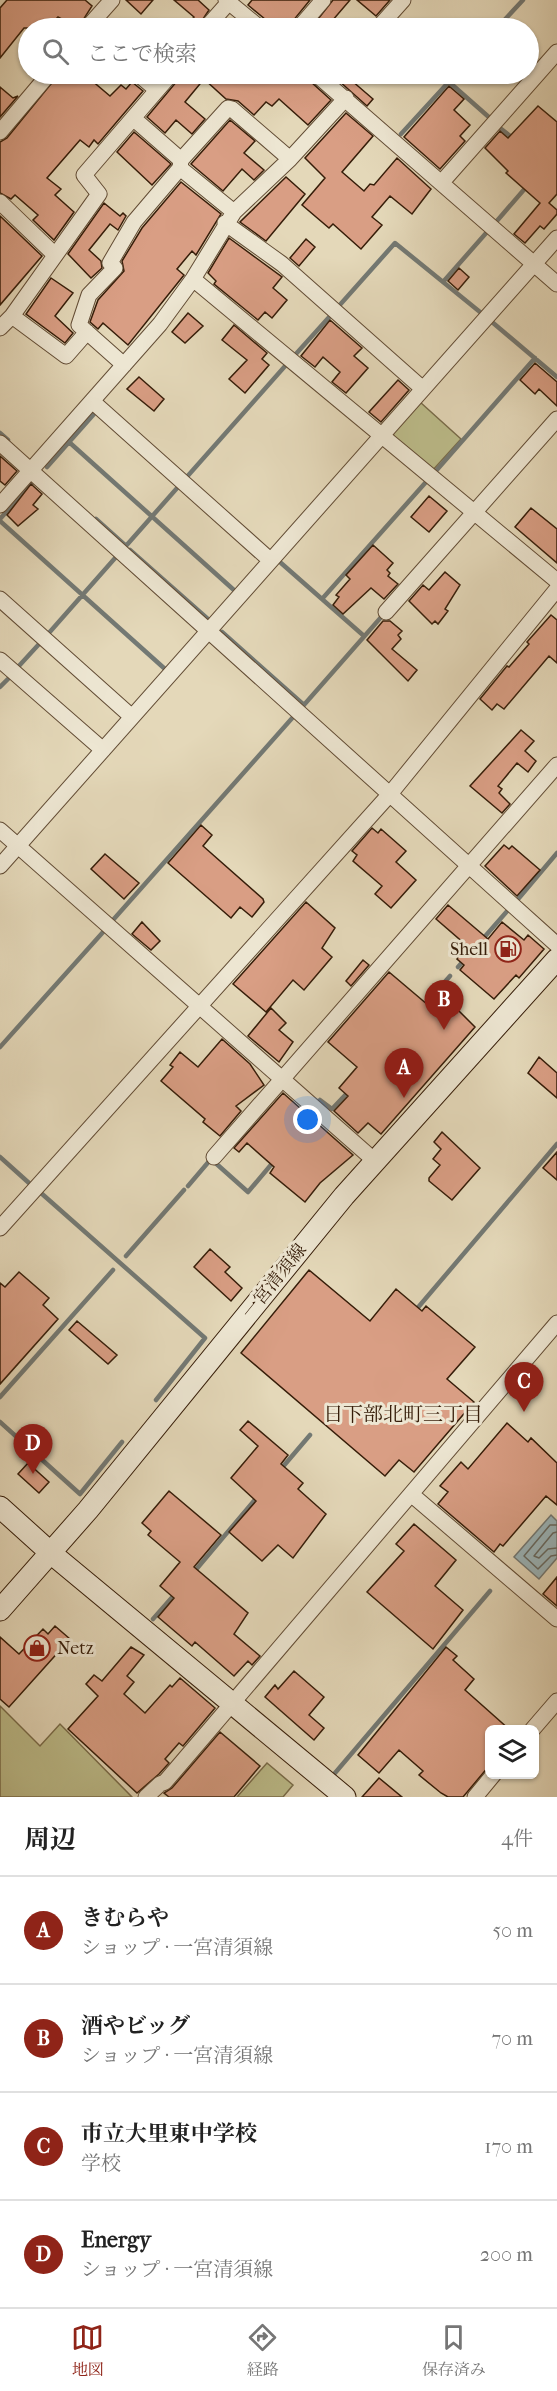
<!DOCTYPE html>
<html lang="ja">
<meta charset="utf-8">
<style>
body{margin:0;font-family:"IM FELL French Canon","Noto Serif JP",serif;background:#f6f6f6;color:#222}
.controls{position:absolute;right:18px;bottom:18px;display:grid;overflow:hidden;border-radius:9px;box-shadow:0 2px 4px #0004}
.controls button{width:54px;height:54px;display:grid;place-items:center;padding:0;border:0;border-bottom:2px solid #e0e0e0;background:#fff;color:#222;font:30px sans-serif}
.you{position:absolute;left:308px;top:1120px;width:21px;height:21px;margin:-15px;border:4px solid #fff;border-radius:50%;background:#1a73e8;box-shadow:0 0 0 9px #1a73e833}
.badge{display:grid;place-items:center;width:39px;height:39px;border-radius:50%;background:#8f2418;color:#fff;font-size:20px;font-weight:700}
.pin{position:absolute;translate:-50% -50px;filter:drop-shadow(0 2px 3px #0008)}
.pin::after{content:'';position:absolute;top:32px;width:21px;height:18px;background:inherit;clip-path:polygon(0 0,100% 0,50% 100%)}
.list{margin:0;padding:0;list-style:none}
h2{display:flex;justify-content:space-between;align-items:center;height:78px;margin:0;padding:0 24px;font-size:26px}
h2 small{font-size:20px;font-weight:400;color:#767676}
.list li{display:grid;grid-template-columns:39px 1fr auto;gap:18px;align-items:center;box-sizing:border-box;height:108px;padding:0 24px;border-top:2px solid #e0e0e0}
.list b{display:block;font-size:22px;white-space:nowrap}
.list p{margin:0;font-size:20px;white-space:nowrap;color:#767676}
.list em{font-size:20px;font-style:normal;color:#767676}
.icon{flex:none;width:33px;height:33px;fill:none;stroke:currentColor;stroke-width:2;stroke-linecap:round;stroke-linejoin:round}
.map{position:relative;flex:none;width:557px;height:1797px;overflow:hidden}
.search{position:absolute;background:#fff;box-shadow:0 2px 4px #0004;left:18px;right:18px;top:18px;height:66px;display:flex;align-items:center;gap:15px;box-sizing:border-box;padding:0 21px;border-radius:33px;color:#767676;font-size:22px}
.sheet{height:510px;background:#fff}
nav{display:flex;justify-content:space-around;align-items:center;box-sizing:border-box;height:84px;border-top:2px solid #e0e0e0;background:#fff;font-size:16px;color:#767676}
nav a{display:grid;justify-items:center;gap:3px}
nav .on{color:#8f2418}
.map>svg:first-child{display:block}
</style>
<div class="map">
<svg width="557" height="1797" viewBox="0 0 557 1797">
<rect width="100%" height="100%" fill="#e4d8b9"/>
<filter id="stains"><feTurbulence type="fractalNoise" baseFrequency=".00333" numOctaves="4"/><feColorMatrix values="0 0 0 0 .2 0 0 0 0 .09 0 0 0 0 .02 0 0 0 .5 -.17"/></filter>
<radialGradient id="worn" r=".72"><stop offset=".6" stop-color="#630" stop-opacity="0"/><stop offset="1" stop-color="#630" stop-opacity=".3"/></radialGradient>
<path fill="#bcbc8a" stroke="#796c4a" stroke-width="1.5" d="M420,402L461,439L432,471L394,438L393,432Z
M0,1706L40,1746L60,1724L132,1797H0Z
M267,1763L293,1785L283,1797H237Z"/>
<path fill="#9bb6bb" stroke="#737974" stroke-width="1.5" d="M551,1515L557,1521V1558L539,1579L514,1557Z"/>
<g fill="none" stroke-linecap="round" stroke-linejoin="round">
<path stroke="#686a62" stroke-width="1.5" d="M557,1525H550L524,1556L538,1569L551,1556L557,1555
M557,1532L553,1533L534,1556L539,1558L548,1549L557,1548"/>
<path stroke="#737974" stroke-width="4.5" d="M497,28L523,0
M440,74L491,119
M500,128L514,139
M401,134L456,74
M496,222L528,185
M443,282L487,232
M338,307L395,243L480,312
M492,322L557,377
M295,355L331,315
M0,433L8,440
M69,442L235,591
M47,467L94,414
M435,472L535,358
M185,479L286,365
M0,519L32,483
M96,519L126,546
M0,521L165,669
M125,547L178,487
M130,550L209,620
M281,563L364,636
M322,599L426,482
M222,632L304,705
M48,634L116,557
M18,667L40,643
M0,687L12,675
M303,706L383,615
M519,898L557,853
M113,920L294,716
M481,941L509,909
M458,967L466,958
M422,1008L450,976
M0,1047L104,931
M320,1100L332,1109L349,1091
M0,1157L29,1183
M188,1186L211,1159L248,1192L275,1160
M41,1193L205,1338L156,1400
M126,1256L184,1190
M415,1311L557,1144
M0,1397L113,1270
M0,1422L80,1494L122,1442
M281,1469L310,1435
M194,1572L258,1496
M153,1619L175,1594
M335,1773L490,1591"/>
</g>
<path fill="#d99e84" stroke="#361d09" stroke-width="1.5" d="M7,0H85L92,6L78,28L58,17L47,28H24L0,58V8Z
M126,0H153L141,14Z
M174,0H198L209,10L197,28H184L194,17Z
M252,0H310L292,22L290,28H270L266,20L248,5Z
M333,0H350L326,28H311Z
M357,0H390L376,16Z
M59,74H84L110,96L121,85L126,89L132,82L143,91L98,144L94,140L89,147L80,140L47,178L61,189L55,195L74,212L54,240L33,220L38,215L15,195L11,199L0,193V142L7,138Z
M180,74H306L310,81L331,100L308,125L279,99L272,106L266,102L254,115L238,101L226,99L204,79L185,102L205,119L192,134L176,120L165,133L147,117L178,80Z
M344,74L373,99L367,106L338,80Z
M449,86L464,99L454,110L470,125L460,136L465,141L440,169L404,137Z
M0,87L13,98L18,96L0,117Z
M538,106L557,122V194L549,203L557,210V214L544,229L540,226L525,243L514,234L540,203L506,173L508,171L485,148L500,131L508,138Z
M346,113L373,136L342,172L364,191L370,184L374,185L397,158L431,189L412,214L390,196L372,217L382,225L361,249L333,224L329,228L302,205L325,178L305,158Z
M230,120L255,141L244,153L264,170L254,180L242,169L223,191L191,164Z
M134,132L171,164L152,185L117,152Z
M286,177L305,194L266,241L240,222Z
M181,182L221,214L196,255L192,251L177,269L184,275L128,345L103,323L98,329L90,322L98,300L124,271L122,261L142,228Z
M104,203L120,216L123,213L126,216L118,230L110,224L89,250L101,261L102,268L91,278L68,254Z
M0,216L42,256L0,305Z
M229,238L282,277L273,288L287,300L272,318L265,312L258,320L214,284L216,281L208,273Z
M306,239L315,247L299,266L290,258Z
M459,268L469,277L458,290L448,281Z
M51,278L73,293L55,316L73,333L65,343L26,314Z
M188,313L203,326L185,343L172,332Z
M330,320L362,348L354,356L368,368L346,393L332,382L340,372L323,357L315,367L301,356Z
M234,325L267,353L262,359L269,365L245,393L229,379L247,360L222,340Z
M535,363L557,382V406L539,389L535,394L520,380Z
M139,377L164,399L154,411L127,389Z
M398,380L409,390L381,422L369,412Z
M0,456L17,471L5,485L0,481Z
M31,484L42,494L33,505L38,509L18,526L7,515Z
M429,496L447,511L429,532L411,517Z
M531,508L557,529V563L515,527Z
M373,545L393,563L387,570L390,573L388,576L398,584L384,599L371,588L343,614L333,605L339,597L336,595L350,579L346,575Z
M445,572L460,585L445,609L448,611L438,624L435,621L432,624L409,601L423,585L429,590Z
M551,615L557,620V663L549,656L504,709L497,704L492,710L480,699L507,666L509,667L529,644L527,642Z
M383,621H390L402,631L398,635L401,639L392,649L417,670L408,681L367,640Z
M521,730L534,741L525,751L536,761L528,772L517,763L498,786L502,789L499,793L510,804L502,813L470,786Z
M201,825L212,835L203,846L263,899L264,902L252,917L240,907L231,918L168,863Z
M372,828L378,833L381,829L406,851L396,862L416,880L391,908L375,894L382,886L353,861L357,855L352,851Z
M504,845L509,849L512,846L540,870L517,896L485,866Z
M105,854L139,883L124,899L91,869Z
M306,902L335,928L322,948L332,957L304,990L293,980L266,1012L233,984Z
M448,905L488,939L502,922L524,940L528,935L544,949L519,978L516,975L494,999L460,970L464,965L457,959L466,945L436,919Z
M142,922L160,941L151,950L132,934Z
M363,960L369,965L351,986L346,981Z
M389,972L428,1005L435,997L440,1001L444,996L475,1027L381,1134L368,1123L358,1133L334,1111L348,1096L339,1088L357,1067L328,1042Z
M271,1008L286,1023L279,1030L293,1042L279,1062L248,1036Z
M222,1039L250,1064L264,1085L236,1106L241,1111L220,1136L203,1122L205,1119L161,1081L173,1067L170,1065L180,1052L198,1067Z
M539,1057L557,1073V1098L528,1073Z
M283,1093L353,1155L320,1183L305,1202L270,1173L274,1167L247,1143L239,1152L234,1148Z
M442,1132L480,1168L452,1200L429,1181V1178L440,1165L433,1159L441,1149L434,1142Z
M557,1152V1180L543,1168Z
M210,1249L230,1267L225,1272L242,1288L231,1301L194,1267Z
M309,1270L370,1321L396,1289L422,1311L426,1306L475,1347L447,1379L474,1402L414,1472L399,1460L385,1476L241,1353Z
M19,1272L49,1298L43,1305L58,1319L0,1384V1283L5,1287Z
M77,1321L117,1355L108,1364L69,1330Z
M248,1421L288,1455L281,1464L303,1483L298,1489L326,1514L293,1558L278,1545L262,1561L229,1532L256,1501L231,1478L258,1446L240,1430Z
M507,1423L528,1442L531,1438L557,1463V1505L546,1496L503,1546L500,1544L494,1552L438,1504L448,1492L440,1486L461,1462L468,1469Z
M28,1463L49,1482L39,1493L18,1474Z
M169,1491L221,1535L194,1567L248,1613L234,1634L260,1656L252,1665L248,1661L234,1676L195,1642L192,1646L158,1617L174,1598L160,1586L180,1562L148,1535L151,1531L142,1523Z
M414,1524L456,1560L435,1586L463,1610L433,1649L367,1592L404,1551L396,1544Z
M557,1577V1606L543,1594Z
M55,1626L70,1639L9,1707L0,1699V1637L19,1654L43,1629L48,1634Z
M131,1647L144,1655L127,1676L134,1682L124,1694L145,1713L170,1685L172,1687L180,1678L215,1708L183,1746L179,1743L165,1759L169,1763L159,1774L137,1793L68,1729L98,1696L86,1684L94,1675L102,1681Z
M446,1647L457,1656L453,1660L474,1679L465,1690L510,1730H489V1766L463,1797H448L441,1793L419,1775L423,1771L399,1750L379,1773L358,1755Z
M294,1671L324,1697L309,1715L324,1728L314,1740L265,1697L275,1685L278,1689Z
M220,1732L260,1766L234,1797H169L164,1793L172,1788Z
M379,1778L402,1797H362Z"/>
<g fill="none" stroke-linecap="round" stroke-linejoin="round">
<g stroke="#624c35" stroke-width="17">
<path id="street" d="M226,0L260,28
M87,28L112,0
M206,28L229,2
M299,28L323,0
M378,28L403,0
M138,74L157,90
M316,74L557,284
M133,118L181,160L180,168L234,212
M0,132L49,74
M181,160L228,108L232,109L290,159
M442,182L557,52
M0,202L55,255
M225,223L282,264L423,389
M193,279L557,581
M12,316L66,356L87,332
M0,328L12,316L99,194L84,175L171,74
M124,365L79,325L89,295L115,268L110,263L134,222L180,168
M92,401L270,560
M0,443L557,945
M0,505L160,324L193,279L234,212L290,159L346,98
M0,599L132,717
M386,612L557,419
M0,660L103,750
M0,830L375,1161
M0,866L557,238
M214,1157L557,765
M0,1228L390,794L557,589
M411,1494L557,1619
M532,1730L557,1701
M146,1797L160,1784L165,1782L557,1323
M475,1797L494,1774"/>
</g>
<g stroke="#361d09" stroke-width="23">
<path id="secondary" d="M0,1507L52,1554L345,1797
M0,1610L88,1510L344,1196L557,959"/>
</g>
<use href="#street" stroke="#ede6d2" stroke-width="15"/>
<use href="#secondary" stroke="#ede6d2" stroke-width="21"/>
</g>
<defs>
<g id="fuel-ring" transform="scale(1.35)"><circle r="9.5" fill="#ede6d2" stroke="#8f2418" stroke-width="1.5"/><path d="M-5.5-6h7V0h2V4h1.3V-2.5L3-4.5l.8-.8L6-3V5H2.5V1h-1V6h-7ZM-4.2-4.7v3.2H.2V-4.7Z" fill="#8f2418"/></g>
<g id="shop-ring" transform="scale(1.35)"><circle r="9.5" fill="#ede6d2" stroke="#8f2418" stroke-width="1.5"/><path d="M-5-2.5h2.3a2.7 3.5 0 0 1 5.4 0H5L5.5 6h-11ZM-1.5-2.5h3a1.5 2.3 0 0 0-3 0Z" fill="#8f2418"/></g>
</defs>
<g fill-rule="evenodd">
<use href="#fuel-ring" x="508" y="949"/>
<use href="#shop-ring" x="37" y="1648"/>
</g>
<g text-anchor="middle" stroke-width="6" stroke-linejoin="round" paint-order="stroke">
<g font-size="18" fill="#361d09" stroke="#ede6d2" text-anchor="end">
<text x="488" y="955">Shell</text>
<text x="57" y="1654" text-anchor="start">Netz</text>
</g>
<g font-size="18" fill="#361d09" stroke="#ede6d2">
<text transform="translate(274 1281) rotate(-51)" y="6">一宮清須線</text>
</g>
<g font-size="20" fill="#361d09" stroke="#ede6d2">
<text x="403" y="1421">日下部北町三丁目</text>
</g>
</g>
<rect width="100%" height="100%" filter="url(#stains)"/>
<rect width="100%" height="100%" fill="url(#worn)"/>
</svg>
<div class="controls">
<button><svg class="icon" aria-label="layers" viewBox="0 0 24 24"><path d="M12 4l9 5-9 5-9-5zM3 14l9 5 9-5"/></svg></button>
</div>
<div class="you"></div>
<div class="pin badge" style="left:404px;top:1098px">A</div>
<div class="pin badge" style="left:444px;top:1030px">B</div>
<div class="pin badge" style="left:524px;top:1412px">C</div>
<div class="pin badge" style="left:33px;top:1474px">D</div>
<div class="search"><svg class="icon" aria-label="search" viewBox="0 0 24 24"><circle cx="10" cy="10" r="6"/><path d="M15 15l6 6"/></svg>ここで検索</div>
</div>
<section class="sheet">
<h2>周辺<small>4件</small></h2>
<ul class="list">
<li><span class="badge">A</span><div><b>きむらや</b><p>ショップ · 一宮清須線</p></div><em>50 m</em></li>
<li><span class="badge">B</span><div><b>酒やビッグ</b><p>ショップ · 一宮清須線</p></div><em>70 m</em></li>
<li><span class="badge">C</span><div><b>市立大里東中学校</b><p>学校</p></div><em>170 m</em></li>
<li><span class="badge">D</span><div><b>Energy</b><p>ショップ · 一宮清須線</p></div><em>200 m</em></li>
</ul>
</section>
<nav>
<a class="on"><svg class="icon" aria-label="map" viewBox="0 0 24 24"><path d="M3 6l6-2 6 2 6-2v14l-6 2-6-2-6 2zM9 4v14M15 6v14"/></svg>地図</a>
<a><svg class="icon" aria-label="directions" viewBox="0 0 24 24"><path d="M12 3l9 9-9 9-9-9zM9 14v-3h6M13 9l2 2-2 2"/></svg>経路</a>
<a><svg class="icon" aria-label="saved" viewBox="0 0 24 24"><path d="M7 4h10v16l-5-4-5 4z"/></svg>保存済み</a>
</nav>
